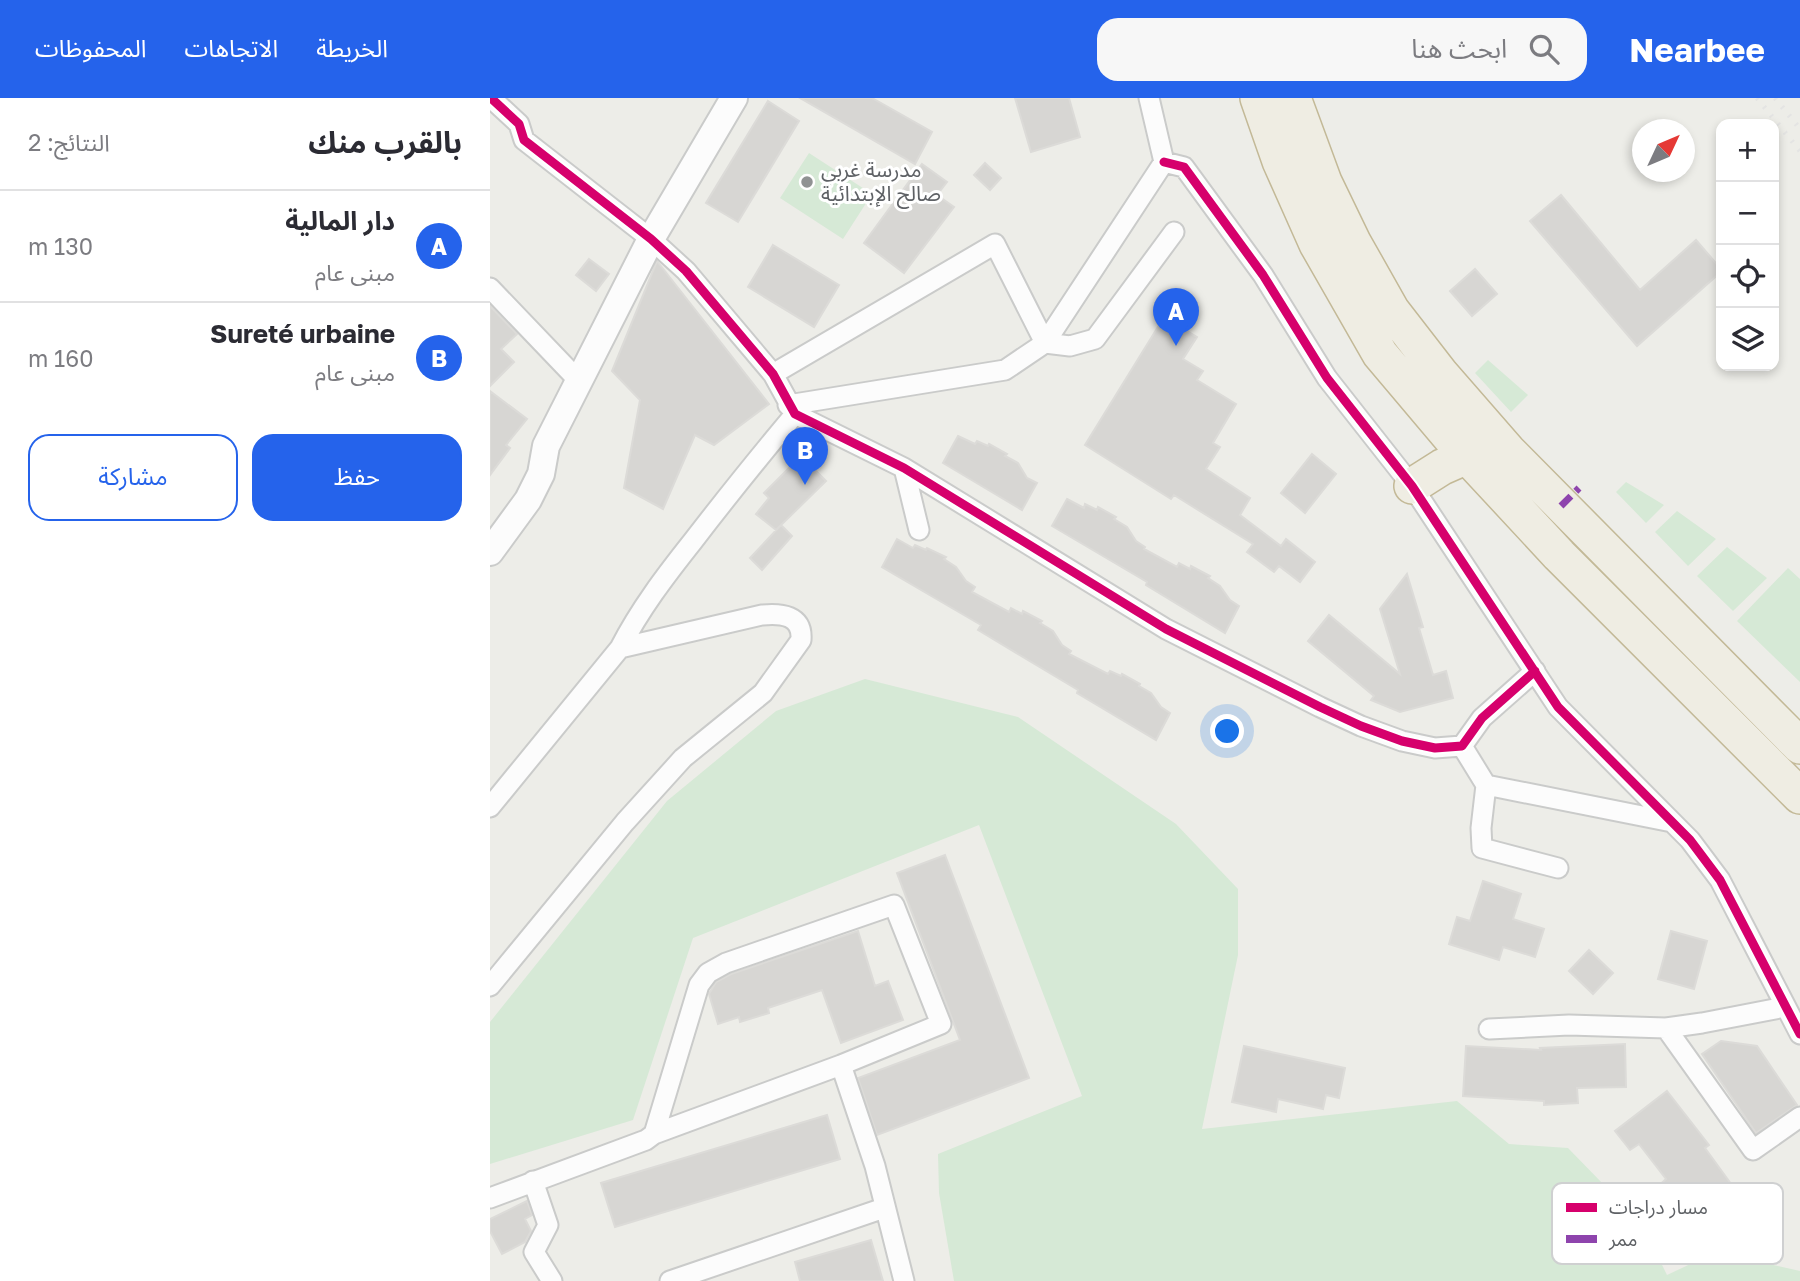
<!DOCTYPE html>
<html lang="ar">
<meta charset="utf-8">
<style>
body{margin:0;font-family:"Golos Text","Noto Sans Arabic",sans-serif;background:#f7f7f7;color:#2b2b33;direction:rtl}
.controls{position:absolute;right:21px;top:21px;display:grid;overflow:hidden;border-radius:14px;box-shadow:0 4px 10px #0003}
.controls button{width:63px;height:63px;display:grid;place-items:center;padding:0;border:0;border-bottom:2px solid #e1e1e2;background:#fff;color:#2b2b33;font:35px sans-serif}
.compass{position:absolute;left:1142px;top:21px;width:63px;height:63px;border-radius:50%;background:#fff;box-shadow:0 4px 10px #0003;rotate:46deg}
.you{position:absolute;left:738px;top:634px;width:24px;height:24px;margin:-18px;border:5px solid #fff;border-radius:50%;background:#1a73e8;box-shadow:0 0 0 10px #1a73e833}
.badge{display:grid;place-items:center;width:46px;height:46px;border-radius:50%;background:#2563eb;color:#fff;font-size:23px;font-weight:700}
.pin{position:absolute;translate:-50% -58px;filter:drop-shadow(0 2px 4px #0008)}
.pin::after{content:'';position:absolute;top:37px;width:24px;height:21px;background:inherit;clip-path:polygon(0 0,100% 0,50% 100%)}
.list{margin:0;padding:0;list-style:none}
h2{display:flex;justify-content:space-between;align-items:center;height:91px;margin:0;padding:0 28px;font-size:30px}
h2 small{font-size:23px;font-weight:400;color:#7c7c81}
.list li{display:grid;grid-template-columns:46px 1fr auto;gap:21px;align-items:center;box-sizing:border-box;height:112px;padding:0 28px;border-top:2px solid #e1e1e2}
.list b{display:block;font-size:26px;white-space:nowrap}
.list p{margin:0;font-size:23px;white-space:nowrap;color:#7c7c81}
.list em{font-size:23px;font-style:normal;color:#7c7c81}
.actions{display:flex;gap:14px;padding:21px 28px}
.actions a{flex:1;padding:16px 0;border:2px solid #2563eb;border-radius:21px;text-align:center;font-size:24px;color:#2563eb}
.actions .main{background:#2563eb;color:#fff}
.icon{flex:none;width:38px;height:38px;fill:none;stroke:currentColor;stroke-width:2;stroke-linecap:round;stroke-linejoin:round}
.map{position:relative;flex:none;width:1310px;height:1183px;overflow:hidden;direction:ltr}
header{display:flex;align-items:center;gap:42px;box-sizing:border-box;height:98px;padding:0 35px;background:#2563eb;color:#fff}
header strong{font-size:33px}
nav{display:flex;gap:38px;margin-inline-start:auto;font-size:24px}
.search{width:490px;height:63px;background:#f7f7f7;display:flex;align-items:center;gap:18px;box-sizing:border-box;padding:0 24px;border-radius:21px;color:#7c7c81;font-size:26px}
main{display:flex}
aside{flex:1;background:#fff}
.map>svg:first-child{display:block}
</style>
<header>
<strong>Nearbee</strong>
<div class="search"><svg class="icon" aria-label="search" viewBox="0 0 24 24"><circle cx="10" cy="10" r="6"/><path d="M15 15l6 6"/></svg>ابحث هنا</div>
<nav><a>الخريطة</a><a>الاتجاهات</a><a>المحفوظات</a></nav>
</header>
<main>
<div class="map">
<svg width="1310" height="1183" viewBox="0 0 1310 1183">
<rect width="100%" height="100%" fill="#edede8"/>
<path fill="#d6e9d6" d="M319,55L382,96L353,141L290,100Z
M998,262L1038,297L1021,314L985,275Z
M1136,384L1174,407L1156,425L1126,394Z
M1187,413L1226,441L1198,468L1165,434Z
M1237,449L1277,480L1243,513L1207,478Z
M1298,470L1310,481V584L1247,523Z
M375,581L528,619L686,726L748,791V857L712,1031L967,1003L1019,1046L1078,1050L1152,1126L1177,1177L1226,1154L1310,1173V1183H464L449,1095L448,1056L592,998L489,727L203,840L143,1022L0,1066V924L177,703L286,613Z"/>
<path fill="#d7d6d3" stroke="#dcdbd8" stroke-width="2" d="M310,0H382L442,34L425,66Z
M525,0H579L590,39L541,54Z
M278,3L309,23L248,124L216,105Z
M495,65L511,80L500,92L484,77Z
M432,66L457,84L447,97L464,109L414,175L374,145Z
M1071,97L1150,192L1206,142L1231,171V174L1147,248L1040,123Z
M283,147L349,187L324,229L258,189Z
M99,161L119,176L106,193L86,177Z
M167,163L279,306L224,347L205,337L173,411L134,390L150,302L122,273Z
M985,171L1007,196L982,218L960,193Z
M0,208L27,236L11,251L24,264L0,288Z
M674,219L707,239L693,261L713,273L707,282L746,306L723,345L730,349L716,371L760,400L750,417L791,448L796,441L825,464L810,484L789,468L784,474L757,454L763,446L684,397L681,401L595,347Z
M0,293L37,321L16,347L20,350L0,377Z
M468,338L485,346L487,343L498,348L499,346L517,356L515,358L528,365L537,380L547,385L532,412L453,365Z
M822,356L846,376L815,415L791,395Z
M311,358L336,383L286,432L266,416L279,400L274,395Z
M577,401L594,410L595,406L607,412L608,409L626,419L624,421L637,429L646,443L655,449L654,451L687,469L689,465L700,471L701,468L720,478L718,480L730,488L740,502L749,508L735,535L656,487L657,484L562,428Z
M291,427L302,438L272,472L260,460Z
M407,441L423,450L425,447L436,452L437,450L456,459L454,461L466,469L476,483L485,489L482,494L519,514L521,510L532,516L533,513L552,523L550,525L563,533L572,547L581,553L579,556L618,576L620,573L631,578L632,576L650,586L649,588L661,595L671,609L680,615L666,642L587,595L588,592L488,532L491,527L392,469Z
M917,476L933,529L929,530L943,577L956,573L963,600L910,614L881,602L884,598L818,543L839,517L910,576L890,511Z
M455,757L539,980L387,1037L368,980L470,942L407,775Z
M993,783L1031,796L1023,821L1054,831L1045,859L1013,849L1009,862L959,846L967,819L980,823Z
M368,833L385,888L398,883L413,922L351,945L332,892L278,910L279,915L250,924L249,919L228,926L219,896L226,884L241,876Z
M1181,833L1217,843L1204,891L1168,881Z
M1099,852L1123,875L1103,896L1079,873Z
M1231,943L1267,948L1307,1007L1266,1035L1212,956Z
M1135,946L1136,989L1087,990L1088,1005L1054,1007V1003L973,998L976,948L1051,952L1050,950Z
M754,948L855,970L849,1000L836,997L833,1011L788,1001L786,1014L742,1004Z
M1177,993L1219,1047L1215,1050L1252,1101L1210,1131L1201,1119L1172,1144L1143,1111L1176,1081L1149,1046L1140,1052L1125,1033Z
M337,1017L350,1061L125,1129L111,1085Z
M37,1103L42,1117L35,1121L41,1133L35,1144L12,1156L0,1133V1121Z
M381,1142L393,1183H310L305,1164Z"/>
<g fill="none" stroke-linecap="round" stroke-linejoin="round">
<g stroke="#cacbca" stroke-width="23">
<path id="street" d="M1,0L29,26L34,42L161,141L196,173L283,276L305,316L414,370L676,531L830,609L871,628L912,643L945,650L972,648L992,620L1045,573
M674,64L694,69L773,177L837,280L922,388L1068,609L1200,742L1230,782L1310,936
M0,190L89,283
M555,245L580,248L605,241L684,134
M283,276L505,146L555,245
M298,307L515,272L555,245L674,64L659,0
M414,370L429,432
M972,648L996,687L1182,724
M996,687L991,730L992,750L1068,770
M0,709L130,550C150,511 176,477 203,443C236,400 270,358 305,316
M0,888L135,724L193,660L273,595L311,542C313,517 291,515 272,517L130,550
M1176,930L1263,1052L1310,1019
M999,931L1079,927L1176,930L1212,925L1295,909
M351,967L385,1068L414,1183
M43,1083L58,1127L44,1154L62,1183
M0,1100L156,1042L164,1036L351,967L451,926L404,807L236,865L218,875L209,887L164,1036
M180,1183L394,1110"/>
</g>
<g stroke="#cacbca" stroke-width="30">
<path id="secondary" d="M0,454L38,402L51,376L56,348L161,141L244,0"/>
</g>
<g stroke="#c3b997" stroke-width="38">
<path id="highway" d="M768,0L790,63L827,146L890,256L966,346L1069,457L1310,698
M803,0L834,84L863,144L902,213L950,275L1018,353L1310,648
M922,388L952,369L977,358"/>
</g>
<use href="#street" stroke="#fcfcfc" stroke-width="19"/>
<use href="#secondary" stroke="#fcfcfc" stroke-width="26"/>
<use href="#highway" stroke="#efede3" stroke-width="35"/>
<path stroke="#e4e4e3" stroke-width="5" stroke-dasharray="2 9" stroke-linecap="butt" d="M1267,0L1310,53
M1285,0L1310,31"/>
<path stroke="#8e44ad" stroke-width="7" stroke-dasharray="14 7" stroke-linecap="butt" d="M1071,408L1089,390"/>
<g stroke="#fff" stroke-width="13">
<path id="cycleway" d="M1,0L29,26L34,42L161,141L196,173L283,276L305,316L414,370L676,531L830,609L871,628L912,643L945,650L972,648L992,620L1045,573
M674,64L694,69L773,177L837,280L922,388L1068,609L1200,742L1230,782L1310,936"/>
</g>
<use href="#cycleway" stroke="#d6006c" stroke-width="9"/>
</g>
<circle fill="#909293" stroke="#fff" stroke-width="2.5" cx="317" cy="84" r="7"/>
<g text-anchor="middle" stroke-width="6" stroke-linejoin="round" paint-order="stroke">
<g font-size="21" fill="#5e6165" stroke="#fff" text-anchor="start">
<text x="331" y="79">مدرسة غربي<tspan x="331" dy="24">صالح الإبتدائية</tspan></text>
</g>
</g>
<rect x="1062" y="1085" width="231" height="81" rx="10" fill="#fff" stroke="#cfd0d1" stroke-width="2"/>
<rect x="1076" y="1105" width="31" height="9" fill="#d6006c"/>
<rect x="1076" y="1137" width="31" height="8" fill="#8e44ad"/>
<g font-size="19" fill="#5e6165">
<text x="1119" y="1116">مسار دراجات</text>
<text x="1119" y="1148">ممر</text>
</g>
</svg>
<div class="controls">
<button>+</button>
<button>−</button>
<button><svg class="icon" aria-label="locate" viewBox="0 0 24 24"><circle cx="12" cy="12" r="6"/><path d="M12 2v4M12 18v4M2 12h4M18 12h4"/></svg></button>
<button><svg class="icon" aria-label="layers" viewBox="0 0 24 24"><path d="M12 4l9 5-9 5-9-5zM3 14l9 5 9-5"/></svg></button>
</div>
<svg class="compass" viewBox="-18 -18 36 36"><path d="M0-13l5 13h-10z" fill="#e53935"/><path d="M0 13l5-13h-10z" fill="#7c7c81"/></svg>
<div class="you"></div>
<div class="pin badge" style="left:686px;top:248px">A</div>
<div class="pin badge" style="left:315px;top:387px">B</div>
</div>
<aside>
<h2>بالقرب منك<small>النتائج: 2</small></h2>
<ul class="list">
<li><span class="badge">A</span><div><b>دار المالية</b><p>مبنى عام</p></div><em>130 m</em></li>
<li><span class="badge">B</span><div><b>Sureté urbaine</b><p>مبنى عام</p></div><em>160 m</em></li>
</ul>
<div class="actions"><a class="main">حفظ</a><a>مشاركة</a></div>
</aside>
</main>
